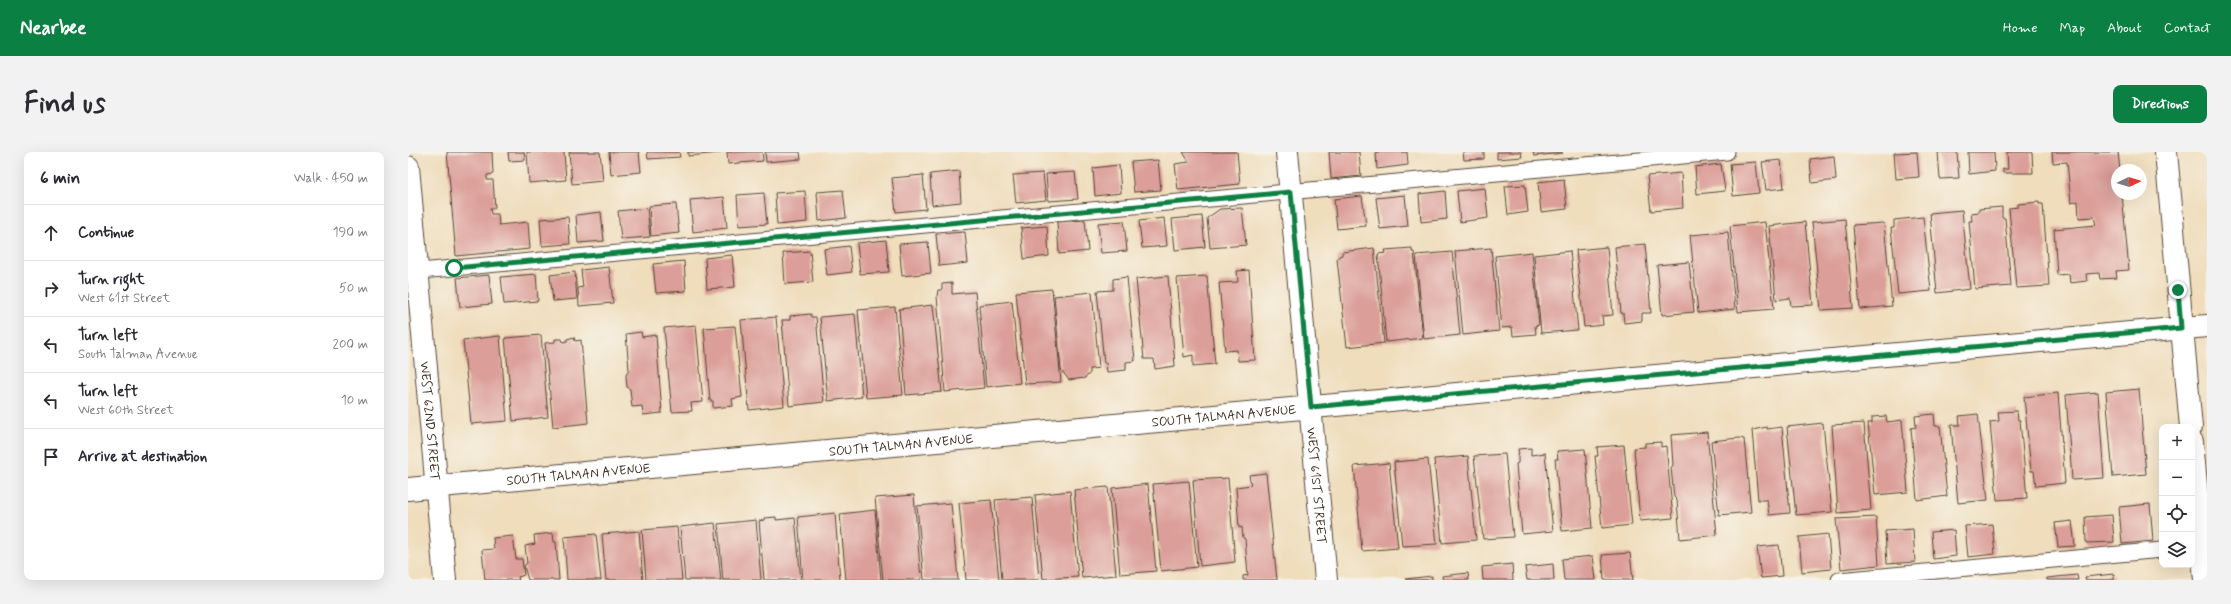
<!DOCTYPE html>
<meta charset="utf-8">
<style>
body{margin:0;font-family:Mynerve,sans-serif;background:#f2f2f3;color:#2b2b33}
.controls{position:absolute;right:12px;bottom:12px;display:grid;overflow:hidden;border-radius:8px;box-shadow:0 4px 16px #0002}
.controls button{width:36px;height:36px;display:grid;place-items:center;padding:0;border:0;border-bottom:1px solid #e1e1e2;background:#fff;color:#2b2b33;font:20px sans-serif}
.compass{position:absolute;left:1703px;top:12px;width:36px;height:36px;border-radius:50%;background:#fff;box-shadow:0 4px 16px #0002;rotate:86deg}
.stop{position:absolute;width:12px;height:12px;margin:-9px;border:3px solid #0b8043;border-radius:50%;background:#fff}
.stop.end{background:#0b8043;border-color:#fff;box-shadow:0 1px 4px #0008}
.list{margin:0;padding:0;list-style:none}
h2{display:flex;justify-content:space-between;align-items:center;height:52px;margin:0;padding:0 16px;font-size:17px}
h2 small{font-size:13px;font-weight:400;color:#7c7c81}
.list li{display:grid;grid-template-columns:26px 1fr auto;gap:12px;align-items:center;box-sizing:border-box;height:56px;padding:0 16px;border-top:1px solid #e1e1e2}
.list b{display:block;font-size:15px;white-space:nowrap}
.list p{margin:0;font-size:13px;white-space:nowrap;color:#7c7c81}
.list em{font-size:13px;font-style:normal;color:#7c7c81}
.icon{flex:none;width:22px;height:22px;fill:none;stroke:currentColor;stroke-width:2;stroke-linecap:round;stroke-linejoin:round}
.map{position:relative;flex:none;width:1799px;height:428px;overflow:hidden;border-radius:8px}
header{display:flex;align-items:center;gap:24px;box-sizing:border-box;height:56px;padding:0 20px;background:#0b8043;color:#fff}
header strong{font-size:19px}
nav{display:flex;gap:22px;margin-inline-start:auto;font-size:14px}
.intro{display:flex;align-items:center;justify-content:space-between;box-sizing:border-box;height:96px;padding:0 24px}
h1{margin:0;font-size:28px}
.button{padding:10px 18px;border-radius:8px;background:#0b8043;color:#fff;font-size:14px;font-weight:700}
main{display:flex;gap:24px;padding:0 24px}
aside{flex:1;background:#fff;border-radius:8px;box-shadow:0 4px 16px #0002}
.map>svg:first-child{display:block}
</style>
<header>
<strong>Nearbee</strong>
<nav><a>Home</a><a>Map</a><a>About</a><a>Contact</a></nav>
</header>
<div class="intro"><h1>Find us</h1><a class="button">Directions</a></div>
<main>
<aside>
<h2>6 min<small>Walk · 450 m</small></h2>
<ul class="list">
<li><svg class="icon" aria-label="ahead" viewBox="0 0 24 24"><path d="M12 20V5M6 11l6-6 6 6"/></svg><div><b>Continue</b></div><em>190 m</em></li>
<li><svg class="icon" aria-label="right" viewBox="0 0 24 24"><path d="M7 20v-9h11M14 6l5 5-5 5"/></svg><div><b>Turn right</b><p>West 61st Street</p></div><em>50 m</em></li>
<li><svg class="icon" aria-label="left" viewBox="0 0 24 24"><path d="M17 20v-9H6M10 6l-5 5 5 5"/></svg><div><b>Turn left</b><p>South Talman Avenue</p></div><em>200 m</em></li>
<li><svg class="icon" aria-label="left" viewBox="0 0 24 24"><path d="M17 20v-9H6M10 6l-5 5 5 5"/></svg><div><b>Turn left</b><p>West 60th Street</p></div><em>10 m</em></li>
<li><svg class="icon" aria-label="arrive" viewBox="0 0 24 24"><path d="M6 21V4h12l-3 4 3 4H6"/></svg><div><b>Arrive at destination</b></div></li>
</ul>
</aside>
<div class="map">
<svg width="1799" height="428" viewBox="0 0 1799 428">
<rect width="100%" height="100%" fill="#f7f3e8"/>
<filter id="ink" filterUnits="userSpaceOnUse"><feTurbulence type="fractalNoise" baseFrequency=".025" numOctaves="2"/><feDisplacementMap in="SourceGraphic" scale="8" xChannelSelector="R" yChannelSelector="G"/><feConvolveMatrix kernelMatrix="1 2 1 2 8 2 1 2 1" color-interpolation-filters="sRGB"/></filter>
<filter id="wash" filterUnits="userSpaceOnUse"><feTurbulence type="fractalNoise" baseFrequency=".012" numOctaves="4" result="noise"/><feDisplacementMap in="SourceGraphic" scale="16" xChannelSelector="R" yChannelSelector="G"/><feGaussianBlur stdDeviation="0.9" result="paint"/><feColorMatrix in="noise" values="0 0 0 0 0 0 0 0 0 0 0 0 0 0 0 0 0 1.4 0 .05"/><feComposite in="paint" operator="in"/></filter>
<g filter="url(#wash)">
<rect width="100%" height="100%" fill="#efddbc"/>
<g id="blocks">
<path fill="#db9e98" d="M39,0H84L85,22L79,23V28H85L87,56L82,57L83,62H90L91,73L120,70L122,97L48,104Z
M100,0H116L117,8L101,9Z
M119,0H156L158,28L121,31Z
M161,0H192L195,29L164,32Z
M201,0H231L233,20L203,23Z
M239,0H271L272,5L240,7Z
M280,0H312V1L280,4Z
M319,0H354L355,9L320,12Z
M357,0H392L393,7L358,10Z
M775,0H829L832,32L770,38L767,12L781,10Z
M921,0H951L953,24L923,27Z
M968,0H999L1000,13L969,17Z
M1055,0H1076V7L1056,8Z
M1089,0H1113L1114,5L1089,7Z
M1125,0H1154L1155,1L1126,4Z
M1509,0L1511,25L1488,27L1486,1Z
M1530,0H1549L1551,26L1532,27Z
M1560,0H1586L1587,19L1561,22Z
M1599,0H1624L1625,21H1595V17H1600Z
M1644,0H1710L1712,18H1709V42H1714L1721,118L1708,119L1709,126L1692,127L1691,121L1678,122L1679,129L1662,131L1661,122L1649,123L1646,77L1688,73L1686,65L1671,66L1670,49L1663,51L1659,10L1645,11Z
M1426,4L1428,28L1404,31L1402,7Z
M750,8L753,38L726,40L723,10Z
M1373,8L1376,36L1358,38L1354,10Z
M1348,10L1351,41L1325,44L1322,12Z
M1313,12L1317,39L1289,42L1287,15Z
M711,13L713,41L687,44L685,16Z
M551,19L553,50L524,53L522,22Z
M667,20L670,47L640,49L638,22Z
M635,21L638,48L608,51L605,23Z
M1273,21L1275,56L1243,59L1239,24Z
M515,23L518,57L488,60L484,26Z
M1156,27L1159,57L1133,60L1130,30Z
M1117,33L1120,60L1100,63L1097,34Z
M1077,36L1080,66L1052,70L1049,39Z
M435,38L438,66L411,69L409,40Z
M397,39L399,70L369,73L367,41Z
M1037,39L1039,67L1013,70L1011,42Z
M356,41L359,72L331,74L329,43Z
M997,43L1000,74L972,77L968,46Z
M954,44L958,74L929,77L926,47Z
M316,45L319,76L285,80L282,48Z
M1631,50V52H1635L1641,134L1608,136L1601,56L1610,55V52Z
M268,52L271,81L243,84L241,54Z
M1594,55V66H1597L1603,134L1567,137L1561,69H1564L1563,61L1571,60V57Z
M239,56L242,85L213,87L210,59Z
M834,56L838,93L802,96L799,66L812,57Z
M1554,58L1562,137L1529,141L1522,61Z
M193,60L196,89L170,91L168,63Z
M794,64L797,95L767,98L764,67Z
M160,65L162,92L134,94L132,67Z
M1515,65L1523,139L1490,142L1483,76H1486V68Z
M756,66L759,94L734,96L731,69Z
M1437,67L1445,156L1413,158L1404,70Z
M677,68L680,99L651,102L649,70Z
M716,69L719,99L693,101L690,71Z
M1357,70L1366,157L1330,160L1322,74Z
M1397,70L1405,153L1383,154L1382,146L1368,148L1361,74Z
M1476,71L1484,154L1452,157L1445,73Z
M639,74L641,104L616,107L613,76Z
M557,80L560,111L531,114L528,82Z
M1320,80L1327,157L1290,161L1282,83Z
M478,88L481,120L452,122L449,91Z
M520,90L523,121L494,124L491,92Z
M1237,92L1243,161H1234V169L1216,171L1215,161H1213L1207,95Z
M441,94L444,120L419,123L416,97Z
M1199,95L1205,163L1194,164L1195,173L1176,175L1168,98Z
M966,96L976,191L939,195L929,107L931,104L934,103V100Z
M1004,96V100H1006L1015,186L978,190L970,102L978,101L977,98Z
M1083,96L1091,179L1055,183L1047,99Z
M402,99L405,130L377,132L375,101Z
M1162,99L1170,178L1133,181L1126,103Z
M1044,100L1052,183L1016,187L1008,103Z
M1124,100L1131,173L1127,174L1128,182L1105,184L1104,175L1094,176L1087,104Z
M324,103L327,135L299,137L297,106Z
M276,109L278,139L248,141L245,112Z
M1281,110L1286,160L1254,163L1249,113Z
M201,115L205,151L171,154L170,136L175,135L173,118Z
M841,118L847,208L830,209L829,198L817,199L811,131L830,130L829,119Z
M167,120L169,147L145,149L142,123Z
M128,122L130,149L96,152L93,125Z
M81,123L84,152L52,155L49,126Z
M760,124L767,214L747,217L746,207H736L728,127Z
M799,124L807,212L785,214V203L776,205L769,126Z
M719,125L727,209L718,210V218L699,220L698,211H696L689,139L705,138V127Z
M544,131V142L567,140L576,236L537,240L529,144L530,138H534V132Z
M644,137L653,230L617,232L608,140Z
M684,140L691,216L682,217V221L677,226L661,228L653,218L646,144Z
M604,149L612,231L578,235L571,153Z
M525,153L534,240L498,243L491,157Z
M487,155L495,243L458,246L450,158Z
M403,162V165H408L416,250L381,254L374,168H382V164Z
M447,162L454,245L420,249L412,165Z
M368,165L376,254L341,258L333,168Z
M288,173L295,250L283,251L284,259L264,260L256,176Z
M327,174L334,245L324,247L325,254L305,256V249H302L296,176Z
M233,180L234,185L248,183L254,261L235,263L234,254L224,255L222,237L219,235L218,223L221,218L218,182Z
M133,183L140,265L105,269L97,186Z
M92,184L99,269L63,272L55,188Z
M166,185L167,189L173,188L180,271L145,275L137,191L147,190V187H154L155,190L159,189V187Z
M1731,237L1738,322L1705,325L1698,240Z
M1690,240L1696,326L1664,328L1658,243Z
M1650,241L1657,331L1628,334L1626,319H1623L1616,245Z
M1609,259L1610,268H1612L1619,346L1589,348L1582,270L1591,269L1590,260Z
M1526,262L1527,274H1532L1539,344L1509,348L1503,276L1508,275L1507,264Z
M1570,262L1580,348L1550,351L1543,273H1552L1551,264Z
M1478,264L1479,270L1494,268L1500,340L1467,343L1460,271H1464V265Z
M1415,271L1424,360L1388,363L1379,275Z
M1456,271L1463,358L1430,361L1424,273Z
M1359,275V277L1374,275L1382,361L1361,363L1359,348H1350L1344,278Z
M1299,280L1309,383L1272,387L1269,348L1266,345L1263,316L1265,313L1263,283Z
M1331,286L1336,287L1343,360L1311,363L1303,289Z
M1253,290V295L1258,294L1265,366L1232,369L1226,296L1237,295V291Z
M1216,293L1224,373L1194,376L1187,304H1190L1189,295Z
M1123,296V303L1137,301L1145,379L1114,382L1108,312L1110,311V303H1111L1110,297Z
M1177,297L1184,376L1154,379L1147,307H1150L1149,299Z
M1097,302L1105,385L1075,387L1066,304Z
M1060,304L1068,388L1034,391L1026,307Z
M1020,307L1029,392L994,394L986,310Z
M981,311L990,396L954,399L946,314Z
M858,321L869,428H835V424L840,423L837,387L835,386L834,375L831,376L828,335L843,333L841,323Z
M820,326L827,410L792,414L785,328Z
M781,329L789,415L753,419L745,332Z
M740,332L748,419L712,422L704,336Z
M700,335L708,423L674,426L666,338Z
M662,339L670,425L635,427L627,343Z
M506,343L513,428H475L467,346Z
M624,345L631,428H594L587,348Z
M583,348L591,428H558L551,351Z
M543,351L550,428H516L509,354Z
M1742,352L1745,389L1714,392L1711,355Z
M467,358L473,428H438L432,362Z
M427,361L432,428H395L390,365Z
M1704,363L1706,390L1678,391L1677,365Z
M368,365V368L387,366L393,428H356L351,369L356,368V366Z
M1468,365L1471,413L1433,417L1428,367Z
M348,368L353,428H315L310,372Z
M1664,369L1667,394L1650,395L1647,371Z
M307,371L313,428H277L272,375Z
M1584,372L1587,402L1560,405L1557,374Z
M269,375L274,428H238L234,378Z
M1505,377L1507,410L1479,412L1477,379Z
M1546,378L1548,404L1525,407L1523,380Z
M231,379L235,428H198L194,382Z
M145,381L146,390H148L151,428H120L116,414L119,411L117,394L127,392L126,383Z
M188,382L193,428H159L156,385Z
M1420,382L1423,417L1394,420L1391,385Z
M105,384L108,407H114L116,423L110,425L111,428H77L74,398L86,397L85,386Z
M1371,393L1374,424L1353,426L1349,395Z
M1222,401L1225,428H1196L1194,403Z
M1185,404L1188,428H1156L1154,407Z
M1104,412L1105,428H1075L1074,415Z
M1145,412L1146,428H1119L1117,415Z
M1060,421L1061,428H1035L1034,424Z
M1706,422V428H1678L1677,425Z
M1669,423L1670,428H1639V426Z
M1024,424V428H998L997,427Z"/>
</g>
</g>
<g filter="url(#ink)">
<use href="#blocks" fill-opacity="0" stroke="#564536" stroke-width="1"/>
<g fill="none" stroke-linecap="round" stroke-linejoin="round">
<g stroke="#564536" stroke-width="17">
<path id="lane" d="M1,120L1319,0
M1431,428L1754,398"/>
</g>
<g stroke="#564536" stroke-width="24">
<g id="street">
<path id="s1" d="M879,0L918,428"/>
<path d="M1758,0L1783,275"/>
<path id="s2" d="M0,15L37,428"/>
<path d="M1784,290L1797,428"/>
<path id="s3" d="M0,337L1799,174"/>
</g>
</g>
<use href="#lane" stroke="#fff" stroke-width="15"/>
<use href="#street" stroke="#fff" stroke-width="22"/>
</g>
</g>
<g fill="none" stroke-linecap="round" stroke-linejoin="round" filter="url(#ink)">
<path stroke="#0b8043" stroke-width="5" d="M46,116L883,40L903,255L1773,176L1770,138"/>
</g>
<g text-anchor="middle" stroke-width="3" stroke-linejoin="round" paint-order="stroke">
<g font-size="13" fill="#3b2a1e" stroke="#f7f3e8">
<text dy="5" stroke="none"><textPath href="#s3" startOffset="819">SOUTH TALMAN AVENUE</textPath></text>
<text dy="5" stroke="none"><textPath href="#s2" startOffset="255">WEST 62ND STREET</textPath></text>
<text dy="5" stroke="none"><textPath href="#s3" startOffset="495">SOUTH TALMAN AVENUE</textPath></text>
<text dy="5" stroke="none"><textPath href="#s3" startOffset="171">SOUTH TALMAN AVENUE</textPath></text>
<text dy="5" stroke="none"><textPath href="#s1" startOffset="335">WEST 61ST STREET</textPath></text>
</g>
</g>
</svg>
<div class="controls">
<button>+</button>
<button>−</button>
<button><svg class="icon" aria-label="locate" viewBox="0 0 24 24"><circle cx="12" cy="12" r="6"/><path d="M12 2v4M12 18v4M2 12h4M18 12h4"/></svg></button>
<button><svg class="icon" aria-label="layers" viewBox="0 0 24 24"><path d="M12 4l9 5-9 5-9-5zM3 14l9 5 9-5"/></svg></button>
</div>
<svg class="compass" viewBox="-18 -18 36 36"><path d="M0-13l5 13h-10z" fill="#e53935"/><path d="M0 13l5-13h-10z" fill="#7c7c81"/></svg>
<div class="stop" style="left:46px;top:116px"></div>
<div class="stop end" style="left:1770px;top:138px"></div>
</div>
</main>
